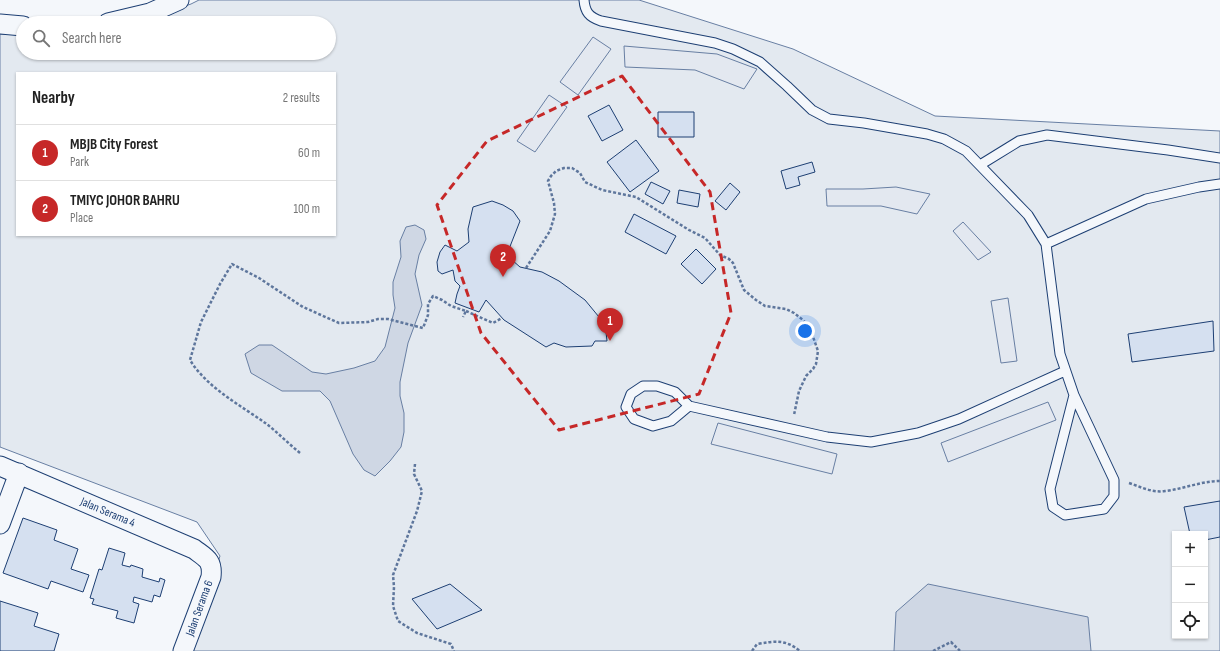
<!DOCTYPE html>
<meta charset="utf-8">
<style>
body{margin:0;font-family:"Sofia Sans Condensed",sans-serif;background:#f6f6f6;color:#222}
.controls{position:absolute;right:12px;bottom:12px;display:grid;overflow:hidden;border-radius:0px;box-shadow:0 1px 3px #0004}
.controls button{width:36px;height:36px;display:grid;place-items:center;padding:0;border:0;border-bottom:1px solid #e0e0e0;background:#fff;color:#222;font:20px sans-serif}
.you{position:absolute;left:805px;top:331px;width:14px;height:14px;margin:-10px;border:3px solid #fff;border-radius:50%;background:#1a73e8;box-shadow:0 0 0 6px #1a73e833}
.badge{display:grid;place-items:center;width:26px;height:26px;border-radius:50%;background:#c62828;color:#fff;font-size:13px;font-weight:700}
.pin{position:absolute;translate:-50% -33px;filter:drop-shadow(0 1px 2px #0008)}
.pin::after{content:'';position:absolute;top:21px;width:14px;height:12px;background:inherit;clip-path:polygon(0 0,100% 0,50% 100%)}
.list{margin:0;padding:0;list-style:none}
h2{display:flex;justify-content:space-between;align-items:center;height:52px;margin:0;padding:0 16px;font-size:17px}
h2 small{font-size:13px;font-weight:400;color:#767676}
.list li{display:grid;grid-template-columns:26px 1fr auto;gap:12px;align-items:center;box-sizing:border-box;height:56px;padding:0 16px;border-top:1px solid #e0e0e0}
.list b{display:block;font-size:15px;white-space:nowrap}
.list p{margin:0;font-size:13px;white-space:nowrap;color:#767676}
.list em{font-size:13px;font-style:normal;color:#767676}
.icon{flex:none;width:22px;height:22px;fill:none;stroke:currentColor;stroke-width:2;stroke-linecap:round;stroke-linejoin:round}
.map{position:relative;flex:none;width:1220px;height:651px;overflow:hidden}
.search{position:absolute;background:#fff;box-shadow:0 1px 3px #0004;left:16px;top:16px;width:320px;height:44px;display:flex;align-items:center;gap:10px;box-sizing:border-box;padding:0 14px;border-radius:22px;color:#767676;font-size:15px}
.panel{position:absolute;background:#fff;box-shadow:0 1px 3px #0004;left:16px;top:72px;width:320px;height:164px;border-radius:0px}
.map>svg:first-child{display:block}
</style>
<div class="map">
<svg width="1220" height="651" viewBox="0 0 1220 651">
<rect width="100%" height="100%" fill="#f4f7fb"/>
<path fill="#e3e9f0" stroke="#687fa3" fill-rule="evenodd" d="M199,0H639L793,49L935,116L1220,131V651H189L220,556L197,522L0,447V34L23,35V53H329V23H138L191,4ZM17,73H335V235H17ZM1175,534H1205V636H1175Z"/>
<path fill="#e3e8f0" stroke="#687fa3" d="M593,37L611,49L578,95L560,82Z
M624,46L717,54L757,69L744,89L695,70L625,67Z
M549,95L567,107L535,152L517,141Z
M896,187L930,194L917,214L881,206H827L826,189H863Z
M963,222L991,252L978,260L953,231Z
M1008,298L1017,361L1001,363L991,301Z
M1048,402L1056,420L948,462L941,443Z
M718,423L837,454L832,474L711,444Z"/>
<path fill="#cfd7e4" stroke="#687fa3" d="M415,225L424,230L426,239L419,255L415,274L422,305L408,343L400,382V396L404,413V432L401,447L390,461L375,476L364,470L353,454L330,401L320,391H282L251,373L245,354L259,345H272L312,372L326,374L354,368L375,361L385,347L395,308L393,295V282L401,257L400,241L406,227Z
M928,584L1088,617L1091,651H894L896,612Z"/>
<path fill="#d5e0f0" stroke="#1d3f73" d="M609,105L623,130L602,141L588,116Z
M658,112H694V137H658Z
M636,140L659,171L630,192L607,162Z
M812,162L815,172L798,177L800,185L786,189L781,171Z
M651,182L670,191L663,204L645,194Z
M730,183L740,192L726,210L715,201Z
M679,190L700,194L698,207L677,203Z
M492,201L503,205L513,211L520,221L509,249L512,260L520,267L542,272L559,281L585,300L599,317L606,332L607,341H595L592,346L566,347L554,343L546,347L504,320L486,300L479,312L455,303L457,294L460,286L455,281L453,270L442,274L438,271L437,262L440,252L445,245L457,251L469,242L468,229L473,207Z
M634,214L676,236L666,254L625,232Z
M696,249L716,269L702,284L681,264Z
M1213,321L1214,351L1132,362L1128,334Z
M1220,501V537L1205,540V534H1190L1184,507Z
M23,518L57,530L54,540L78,549L71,569L89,575L83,592L51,581L48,589L3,573Z
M109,548L125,553L122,565L130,567L131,565L143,569L142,577L159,582L160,578L165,580L160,597L154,595L152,602L134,597L133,602L139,604L134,623L116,618L118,611L92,604L94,599L90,598L99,569L102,570Z
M450,584L482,610L437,629L412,599Z
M0,601L38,613L34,626L59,634L54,651H0Z"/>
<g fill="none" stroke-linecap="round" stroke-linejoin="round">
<g stroke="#1d3f73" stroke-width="11">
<path id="lane" d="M584,0C585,12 589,17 601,21L715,43L733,49L760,62L787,86L812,110L829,119L864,123L927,134L944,139L966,151L1028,215L1046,244L1060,354L1074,395L1114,480V496L1104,509L1065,515L1053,507L1050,489L1074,395
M980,165L1019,141L1047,135L1168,150L1220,158
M1046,244L1146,199L1199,187L1220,184
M689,406L671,421L653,426L634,419L626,407L631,394L643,386H657L675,392L689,406L827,437L871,442L918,433L959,419L1065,371"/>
</g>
<g stroke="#1d3f73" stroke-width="21">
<path id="street" d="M108,23L150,13L179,0
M0,24L23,26
M0,466L194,549C206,558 213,560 211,577L183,651
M0,524L19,473"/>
</g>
<path stroke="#5e769c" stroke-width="2.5" stroke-dasharray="3 2" stroke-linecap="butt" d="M526,268L550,231L555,214L554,203L548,181L551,176L556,171L564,168H572L580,173L585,182L602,190L636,197L689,230L705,238L720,255L729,259L733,263L744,290L756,300L765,306L786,309L794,313L803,320L810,328L818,351L816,364L813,369L806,376L799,391L794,415
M466,311L493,323L502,318
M300,453C289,444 279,434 268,425C242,406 207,388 190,360L201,322L220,284L232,264L259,278L303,307L339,323L368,322L378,319H388L423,328L428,315V304L433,296L442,300L451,306L466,311L463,317
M415,464L414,474L422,491L417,511L393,575L394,587L393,606L398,621L417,633L451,644L454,651
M1129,483C1141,487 1152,493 1165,491C1184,489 1201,481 1220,481
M752,651L757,644C775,641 785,639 800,651
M933,651L951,642L960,651"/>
<use href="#lane" stroke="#f4f7fb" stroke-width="9"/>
<use href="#street" stroke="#f4f7fb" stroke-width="19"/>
</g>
<path fill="none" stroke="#c62828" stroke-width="3" stroke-dasharray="8 5" stroke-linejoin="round" d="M622,76L710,192L731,313L699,394L559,430L481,333L437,205L487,141Z"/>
<g text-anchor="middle" stroke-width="3" stroke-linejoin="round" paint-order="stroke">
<g font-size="12" fill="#1d3f73" stroke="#f4f7fb">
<text transform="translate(108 512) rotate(23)" y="4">Jalan Serama 4</text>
<text transform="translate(199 608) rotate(-70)" y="4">Jalan Serama 6</text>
</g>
</g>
</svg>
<div class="controls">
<button>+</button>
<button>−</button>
<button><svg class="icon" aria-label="locate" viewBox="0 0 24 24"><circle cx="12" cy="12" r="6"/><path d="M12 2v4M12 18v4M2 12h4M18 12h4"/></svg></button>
</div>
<div class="you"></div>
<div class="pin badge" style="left:610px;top:341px">1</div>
<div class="pin badge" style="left:503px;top:277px">2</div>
<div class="search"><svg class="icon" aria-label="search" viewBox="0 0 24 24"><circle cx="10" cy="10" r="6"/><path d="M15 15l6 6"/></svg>Search here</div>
<section class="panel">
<h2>Nearby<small>2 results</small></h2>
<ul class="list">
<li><span class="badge">1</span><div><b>MBJB City Forest</b><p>Park</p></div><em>60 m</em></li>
<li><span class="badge">2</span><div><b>TMIYC JOHOR BAHRU</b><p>Place</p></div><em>100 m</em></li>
</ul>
</section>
</div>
